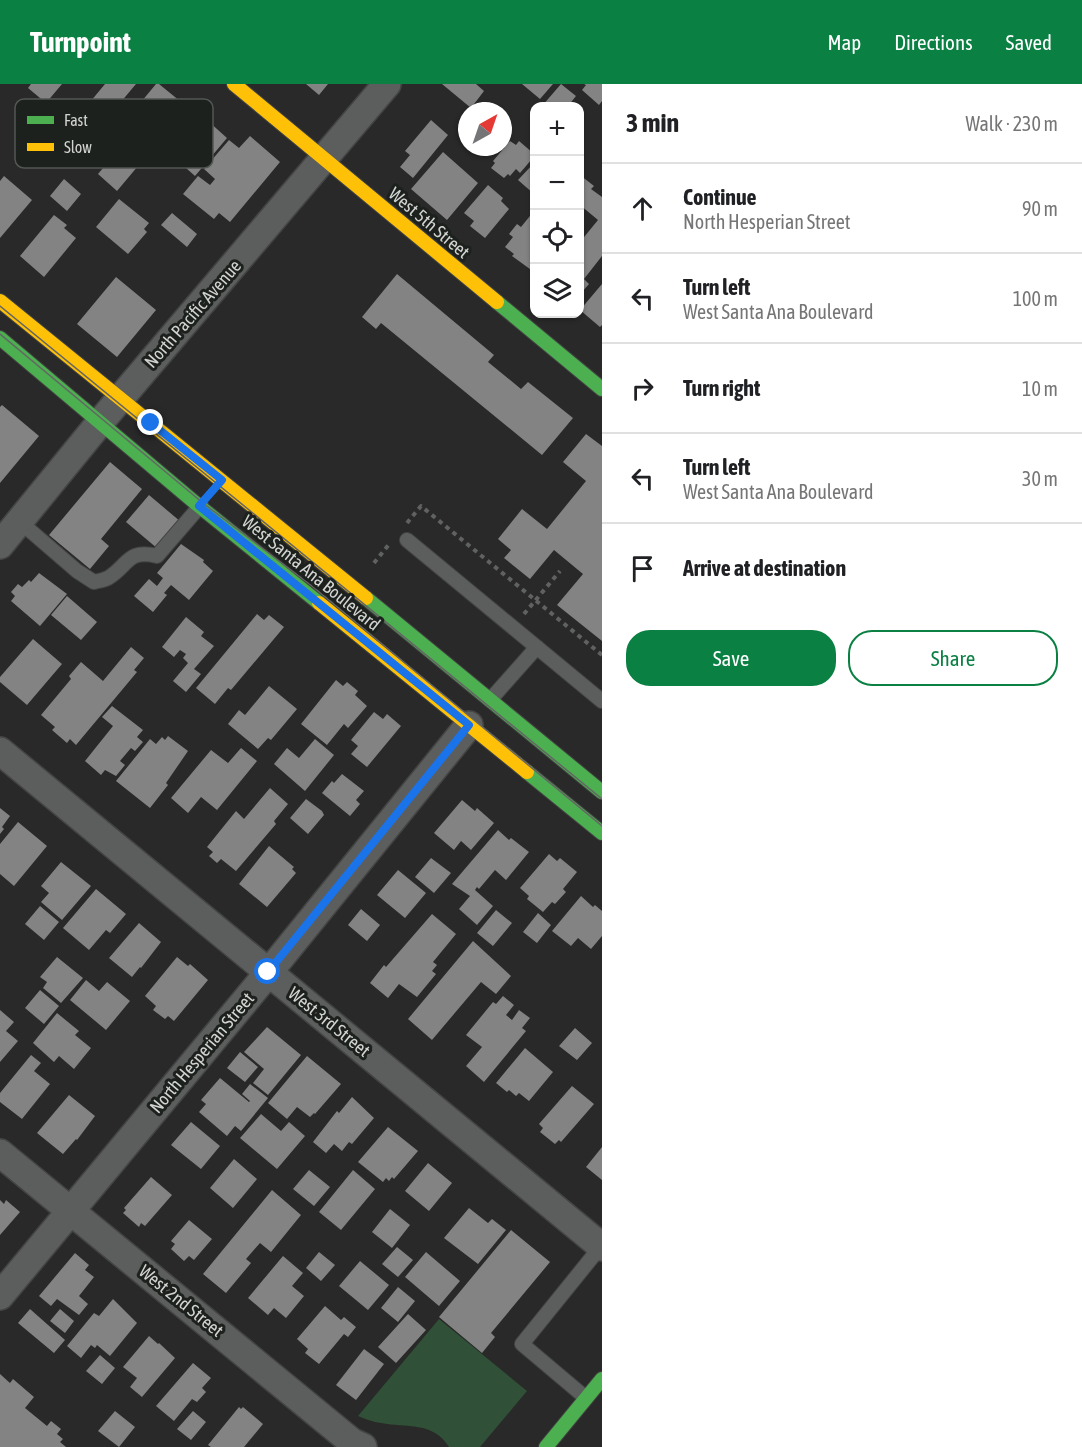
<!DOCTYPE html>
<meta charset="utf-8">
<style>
body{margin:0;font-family:"Asap Condensed",sans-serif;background:#f2f2f2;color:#202124}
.controls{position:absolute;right:18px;top:18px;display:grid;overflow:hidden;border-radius:12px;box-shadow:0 2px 4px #0004}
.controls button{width:54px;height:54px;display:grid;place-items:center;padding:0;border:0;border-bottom:2px solid #e0e0e0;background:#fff;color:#202124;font:30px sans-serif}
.compass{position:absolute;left:458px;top:18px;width:54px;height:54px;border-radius:50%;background:#fff;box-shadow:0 2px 4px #0004;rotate:40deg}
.stop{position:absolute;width:18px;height:18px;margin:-14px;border:4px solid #1a73e8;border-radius:50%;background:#fff}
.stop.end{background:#1a73e8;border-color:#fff;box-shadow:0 2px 6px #0008}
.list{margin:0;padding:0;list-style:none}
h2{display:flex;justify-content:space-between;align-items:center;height:78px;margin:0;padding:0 24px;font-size:26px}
h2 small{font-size:20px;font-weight:400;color:#757577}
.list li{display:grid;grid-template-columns:39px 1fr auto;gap:18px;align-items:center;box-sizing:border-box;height:90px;padding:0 24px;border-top:2px solid #e0e0e0}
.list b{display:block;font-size:22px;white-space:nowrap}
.list p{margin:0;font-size:20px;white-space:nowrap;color:#757577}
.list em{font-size:20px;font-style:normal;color:#757577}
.actions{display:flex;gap:12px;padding:18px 24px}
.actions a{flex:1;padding:14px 0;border:2px solid #0b8043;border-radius:24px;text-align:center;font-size:21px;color:#0b8043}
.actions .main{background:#0b8043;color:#fff}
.icon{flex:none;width:33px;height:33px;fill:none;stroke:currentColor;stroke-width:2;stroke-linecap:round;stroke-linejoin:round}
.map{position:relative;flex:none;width:602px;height:1363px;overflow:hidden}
header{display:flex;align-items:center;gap:36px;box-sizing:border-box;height:84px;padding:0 30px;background:#0b8043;color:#fff}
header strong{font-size:28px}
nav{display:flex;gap:33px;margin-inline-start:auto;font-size:21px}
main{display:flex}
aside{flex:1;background:#fff}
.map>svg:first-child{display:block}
</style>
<header>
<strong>Turnpoint</strong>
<nav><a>Map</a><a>Directions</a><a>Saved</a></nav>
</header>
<main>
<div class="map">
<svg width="602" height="1363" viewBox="0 0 602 1363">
<rect width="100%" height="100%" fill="#282928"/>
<path fill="#305037" d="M439,1235L527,1307L480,1363H449C433,1337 406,1344 381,1339C373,1338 365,1335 358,1332Z"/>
<path fill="#828382" d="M31,0H62L46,19L28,4Z
M105,0H136L89,56L71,41Z
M156,0H159L186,22L147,69L122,48L130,38L127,35Z
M306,0H328L319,11Z
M442,0H476L484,7L471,24Z
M522,0H553L540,15Z
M561,0L576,12L568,22H542Z
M584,0H602V17L599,21L582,6L586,1Z
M198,28L227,54L195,92L177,76L174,80L163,70Z
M431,36L448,51L413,94L400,83L410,71L405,67Z
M250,52L280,78L230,138L219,129L214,135L183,110L198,92L210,101L215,95L204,85L229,56L239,64Z
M510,57L516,61L519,57L533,69L530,73L532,75L520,89L516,85L510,92L508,90L504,94L491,84L495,79L493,77Z
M119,65L138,82L117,107L98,90Z
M443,68L478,99L447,136L411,105Z
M534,79V110L518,96Z
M580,91L594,102L591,105L602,113V172L584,195L589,200L582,208L580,206V158L598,136L580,121Z
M4,92L32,116L0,154V97Z
M64,95L81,110L67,127L50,112Z
M488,101L503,114L501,117L509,125L485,154L470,142L474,137L464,129Z
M119,115L149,139L144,145L147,148L128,170L96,143Z
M534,127V188L512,172L514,170L505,163L513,153L509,150L517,140L521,143Z
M172,129L197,150L187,163L161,141Z
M54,131L67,141L64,144L76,154L44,193L20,172Z
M397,190L494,271L488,278L521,305L528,298L573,334L542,371L381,239L376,245L362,233Z
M116,193L156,226L117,273L77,240Z
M602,200V241L600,243L580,226Z
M2,321L39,352L0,399V323Z
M586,350L602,362V557L557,521L583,490L554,466L530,495L504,474L511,466L498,455L522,425L547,445L586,397L563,378Z
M110,378L142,405L101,455L109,462L90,485L49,451Z
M149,411L181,438L158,465L126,438Z
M181,460L204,476L203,478L213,487L189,516L171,501L164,509L167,511L153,528L134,512L149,495L157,502L163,494L157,489Z
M39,489L67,510L40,542L11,517L15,512L11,508L18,500L22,503L29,496L31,498Z
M67,512L97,538L81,556L51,531Z
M257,530L264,536L269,531L284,543L231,606L228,604L215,620L196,604Z
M186,533L204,548L201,552L214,562L194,585L201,590L186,608L173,597L188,579L183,574L186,570L180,566L174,573L162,563Z
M33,555L62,580L27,621L0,598V593Z
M131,563L144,574L134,586L137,588L76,661L70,655L67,659L52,646L55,643L41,631L71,595L69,592L81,578L103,597Z
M336,596L343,602L347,598L358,607L355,611L367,622L348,644L344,640L327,661L301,640Z
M269,602L297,625L271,656L268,654L258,665L228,640L239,626L245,631Z
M112,622L143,646L137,653L143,658L135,667L131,664L120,677L125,681L116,692L105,686L101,691L85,677L113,642L102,633Z
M374,628L383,635L387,630L401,642L367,683L351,670L358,662L351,656Z
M168,652L188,667L166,699L168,701L150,724L116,697L150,655L156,660L162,653L165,656Z
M315,655L334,671L305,707L274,680L287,664L299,674Z
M241,664L257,677L217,726L201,713L188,729L171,714L211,666L228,679Z
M342,690L364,707L356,716L360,720L350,732L322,709L332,697L334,699Z
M270,704L288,720L274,737L276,740L236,787L221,775L217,779L209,772L213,768L207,763L236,727L244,735Z
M306,715L322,727L324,731L308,750L290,734Z
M462,716L475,727L477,724L494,739L471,766L461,757L454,766L434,749Z
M0,724L10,732L2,743L4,745L0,750Z
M18,738L47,762L14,802L0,790V760Z
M498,746L509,756L511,754L529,768L506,796L495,786L479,805L477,803L475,806L493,822L477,841L459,825L470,812L452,800Z
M269,762L294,783L292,785L296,789L267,823L239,800Z
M549,770L557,777L560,774L577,788L563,805L566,808L555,820L552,818L543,828L527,815L529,812L520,804Z
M431,774L451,789L434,809L415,793Z
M61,778L91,802L62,836L41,818L49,809L41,802Z
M398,786L426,809L405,834L377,811Z
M96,805L126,830L110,849L106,846L89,866L63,844Z
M581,812L593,823L595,821L602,827V852L591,865L578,854L571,862L552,847Z
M40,822L59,838L44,856L25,840Z
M361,825L380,841L367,857L348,841Z
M496,826L512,839L493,862L477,849Z
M538,829L551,841L537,859L523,848Z
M432,830L456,850L433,878L437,881L432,887L436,890L417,913L399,900L388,914L370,899L384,881L386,883Z
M139,839L161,858L141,884L140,883L132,893L109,874Z
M473,857L511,892L496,910L481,898L432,956L408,935Z
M57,873L83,894L61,919L43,904L47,898L40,893Z
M177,873L188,882L190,880L208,896L174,937L168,932L165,935L153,926L156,922L145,912Z
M86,896L99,907L107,898L130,917L106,946L70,916Z
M40,906L59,922L44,940L25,924Z
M503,912L514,921L506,931L512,936L519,926L530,934L522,944L526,947L484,998L466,982L482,963L466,951L493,918L496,920Z
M0,926L14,938L6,947L18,957L0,978Z
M57,929L79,947L75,951L91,964L74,985L59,972L54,978L33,959Z
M267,943L301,971L268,1011L253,999L264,985L244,968Z
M575,944L592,959L577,976L559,962Z
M525,964L553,988L529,1017L519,1009L516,1012L509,1006L507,1008L496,999Z
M240,968L258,983L245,998L227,984Z
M31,971L41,979L34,987L50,1000L22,1035L0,1018V1009Z
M307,972L341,1000L315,1030L314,1029L310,1033L297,1023L287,1035L268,1019Z
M220,994L249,1018L250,1017L242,1010L250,1000L268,1014L241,1047L235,1042L227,1052L199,1028L206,1020L201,1016Z
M572,1002L594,1020L561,1058L559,1056L555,1060L540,1048L543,1044L539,1040Z
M69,1011L95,1032L77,1056L76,1055L63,1070L37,1049Z
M352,1013L374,1034L352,1060L349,1058L342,1067L334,1060L326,1069L313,1058L337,1027L339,1029Z
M261,1030L281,1047L289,1038L305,1052L277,1085L240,1054Z
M191,1038L220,1062L201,1085L171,1061Z
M388,1043L418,1067L394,1095L392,1093L389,1097L386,1094L383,1098L358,1078Z
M602,1063V1096L586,1083Z
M234,1075L257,1095L233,1124L210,1104Z
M428,1079L452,1099L429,1127L405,1107Z
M309,1086L330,1103L314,1122L293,1105Z
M353,1086L375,1105L341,1146L319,1128Z
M151,1093L172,1111L145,1142L141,1139L139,1143L123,1129L126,1126L124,1124Z
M272,1106L301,1131L271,1168L260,1159L246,1175L251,1179L226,1209L203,1190Z
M0,1116L4,1120L6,1116L20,1128L0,1151Z
M469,1124L488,1139L492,1135L506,1146L478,1180L444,1154Z
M390,1125L410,1141L392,1164L372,1148Z
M189,1136L212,1155L194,1176L189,1172L184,1177L171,1165L175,1160L171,1157Z
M511,1146L550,1178L491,1249L495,1253L482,1269L439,1233Z
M397,1163L413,1176L398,1193L382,1180Z
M319,1168L335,1181L321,1197L306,1184Z
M426,1168L460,1197L439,1222L405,1193Z
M75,1169L89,1181L85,1186L94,1193L79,1212L88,1220L79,1231L57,1215L51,1222L39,1212Z
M283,1172L303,1189L292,1202L304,1212L286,1234L274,1224L268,1231L248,1214Z
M360,1177L389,1201L368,1226L339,1202Z
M398,1203L415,1217L398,1238L381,1224Z
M113,1215L137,1239L110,1272L97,1261L95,1264L91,1261L81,1274L67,1262L94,1229L99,1232Z
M325,1222L341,1236L344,1233L356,1243L348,1253L344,1250L319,1280L305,1269L308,1265L297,1255Z
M30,1225L65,1256L54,1269L18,1239Z
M60,1225L74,1237L65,1249L50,1237Z
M408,1230L426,1246L396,1279L378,1263Z
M149,1252L158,1260L159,1259L175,1274L142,1313L130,1303L137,1294L123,1283Z
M364,1265L384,1280L356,1316L336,1301Z
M100,1271L115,1284L102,1300L86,1287Z
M193,1279L211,1294L202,1304L206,1308L197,1318L192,1315L174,1337L156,1322Z
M0,1290L10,1299L13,1295L34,1313L25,1324L47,1342L51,1337L61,1345L57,1350L63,1355L60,1358L66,1363H0Z
M239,1323L241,1325L243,1323L263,1340L244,1363H211L208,1361Z
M115,1327L135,1343L119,1363L98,1347Z
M193,1327L206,1338L191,1356L177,1345Z"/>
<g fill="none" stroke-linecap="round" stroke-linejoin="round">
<g stroke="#434443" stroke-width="16">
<path id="lane" d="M19,437L77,487L94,498C98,497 104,496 108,494C129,481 127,465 157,472L201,421
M407,456L602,617
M490,616L537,563
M586,1314L522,1260L602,1161"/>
</g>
<g stroke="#434443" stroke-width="30">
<path id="street" d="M0,461L102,336L387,0
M0,667L602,1163
M0,1069L352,1358L363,1363
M0,1212L269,888L469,641"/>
</g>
<g stroke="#434443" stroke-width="16">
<path id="fast" d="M497,218L602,305
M0,254L199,422L319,519
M366,514L602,708
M527,688L602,749
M546,1363L602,1295"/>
</g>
<g stroke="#434443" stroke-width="16">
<path id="slow" d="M234,0L497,218
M0,217L366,514
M319,519L527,688"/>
</g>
<path stroke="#606261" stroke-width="4" stroke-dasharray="4.5 4.5" stroke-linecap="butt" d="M407,439L421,422L602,571
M374,479L390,459
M524,530L560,487"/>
<use href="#lane" stroke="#5c5e5d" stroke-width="14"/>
<use href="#street" stroke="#5c5e5d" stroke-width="27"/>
<use href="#fast" stroke="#4caf50" stroke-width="14"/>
<use href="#slow" stroke="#ffc107" stroke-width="14"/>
<path stroke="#646564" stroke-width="1.5" d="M0,222L602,715
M0,250L203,419L312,502L602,742"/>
</g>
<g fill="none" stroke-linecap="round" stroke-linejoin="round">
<path stroke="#1a73e8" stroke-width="8" d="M151,339L222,396L199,422L469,641L268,888"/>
</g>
<g text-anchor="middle" stroke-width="6" stroke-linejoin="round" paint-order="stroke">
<g font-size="18" fill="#d2d4d2" stroke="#1d211e">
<text transform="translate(429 139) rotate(40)" y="6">West 5th Street</text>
<text transform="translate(193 230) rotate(-49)" y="6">North Pacific Avenue</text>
<text transform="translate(311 489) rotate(39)" y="6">West Santa Ana Boulevard</text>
<text transform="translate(329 938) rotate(39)" y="6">West 3rd Street</text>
<text transform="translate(202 969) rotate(-50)" y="6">North Hesperian Street</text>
<text transform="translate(181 1217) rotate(39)" y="6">West 2nd Street</text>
</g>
</g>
<rect x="15" y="15" width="198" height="69" rx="9" fill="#1d211e" stroke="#535754" stroke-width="1.5"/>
<rect x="27" y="32" width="27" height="8" fill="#4caf50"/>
<rect x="27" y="59" width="27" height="8" fill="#ffc107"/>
<g font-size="16" fill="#d2d4d2">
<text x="64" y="42">Fast</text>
<text x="64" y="69">Slow</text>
</g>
</svg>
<div class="controls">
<button>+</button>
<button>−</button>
<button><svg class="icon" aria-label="locate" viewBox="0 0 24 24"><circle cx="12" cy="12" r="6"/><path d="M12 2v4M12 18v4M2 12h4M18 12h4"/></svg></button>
<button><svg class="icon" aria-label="layers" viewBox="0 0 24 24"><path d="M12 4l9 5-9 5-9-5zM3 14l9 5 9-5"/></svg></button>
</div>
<svg class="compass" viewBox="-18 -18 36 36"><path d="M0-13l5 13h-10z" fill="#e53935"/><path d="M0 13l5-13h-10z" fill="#757577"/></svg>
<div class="stop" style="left:268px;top:888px"></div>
<div class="stop end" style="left:151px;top:339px"></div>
</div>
<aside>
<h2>3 min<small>Walk · 230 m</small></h2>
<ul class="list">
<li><svg class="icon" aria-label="ahead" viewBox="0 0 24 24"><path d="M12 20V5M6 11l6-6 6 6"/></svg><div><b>Continue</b><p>North Hesperian Street</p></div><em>90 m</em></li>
<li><svg class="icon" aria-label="left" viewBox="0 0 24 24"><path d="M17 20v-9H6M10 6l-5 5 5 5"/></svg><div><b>Turn left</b><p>West Santa Ana Boulevard</p></div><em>100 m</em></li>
<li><svg class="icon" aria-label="right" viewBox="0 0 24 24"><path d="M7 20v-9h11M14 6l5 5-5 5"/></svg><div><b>Turn right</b></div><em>10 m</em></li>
<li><svg class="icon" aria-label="left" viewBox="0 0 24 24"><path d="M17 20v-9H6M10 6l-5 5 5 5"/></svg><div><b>Turn left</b><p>West Santa Ana Boulevard</p></div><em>30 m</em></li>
<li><svg class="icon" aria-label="arrive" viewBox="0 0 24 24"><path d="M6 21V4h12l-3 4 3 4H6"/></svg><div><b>Arrive at destination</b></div></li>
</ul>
<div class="actions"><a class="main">Save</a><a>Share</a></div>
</aside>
</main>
